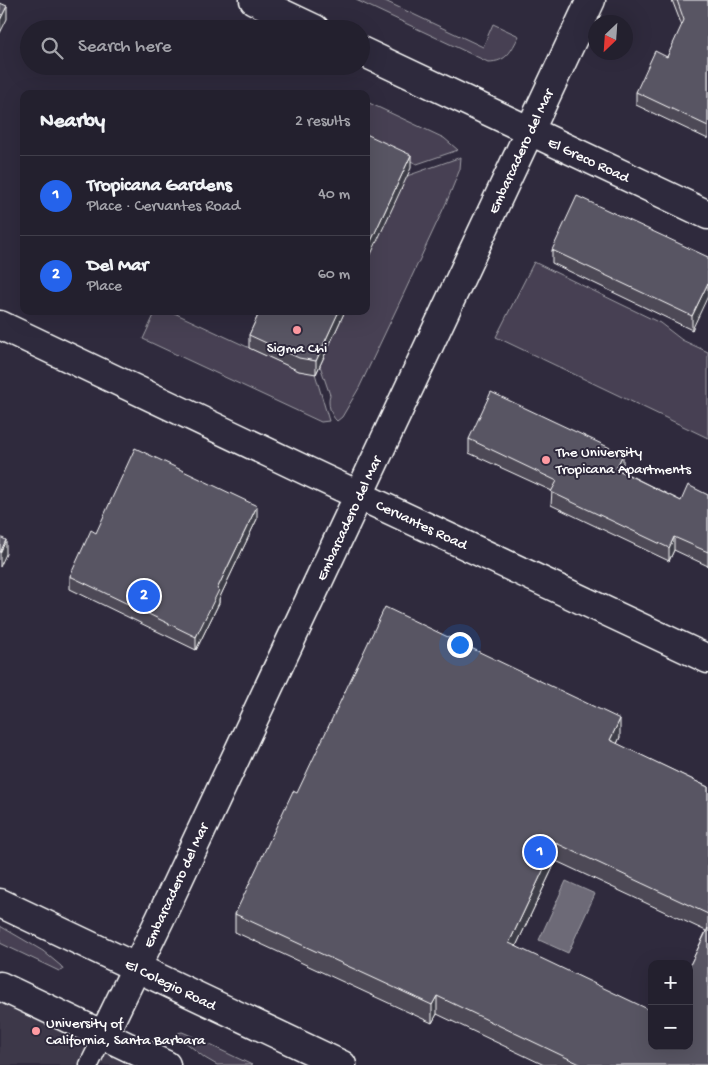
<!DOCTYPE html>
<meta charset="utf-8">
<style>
body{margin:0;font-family:"Gochi Hand",sans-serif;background:#2f2d3a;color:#f1f3f6}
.controls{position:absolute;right:15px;bottom:15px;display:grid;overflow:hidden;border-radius:10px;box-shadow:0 5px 20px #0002}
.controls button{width:45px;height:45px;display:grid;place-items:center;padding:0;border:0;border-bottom:1px solid #403e4a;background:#23202e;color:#f1f3f6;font:25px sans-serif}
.compass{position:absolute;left:588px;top:15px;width:45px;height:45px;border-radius:50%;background:#23202e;box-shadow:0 5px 20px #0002;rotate:205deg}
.you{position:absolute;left:459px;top:644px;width:18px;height:18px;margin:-12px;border:4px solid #fff;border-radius:50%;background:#1a73e8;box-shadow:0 0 0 8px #1a73e833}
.badge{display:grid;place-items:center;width:32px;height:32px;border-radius:50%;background:#2563eb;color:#fff;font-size:16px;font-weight:700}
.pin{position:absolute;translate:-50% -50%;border:2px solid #fff;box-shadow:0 1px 5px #0006}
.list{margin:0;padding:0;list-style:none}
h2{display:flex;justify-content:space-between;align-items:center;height:65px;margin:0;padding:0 20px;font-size:21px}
h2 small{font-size:16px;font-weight:400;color:#a3a3aa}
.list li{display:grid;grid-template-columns:32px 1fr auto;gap:15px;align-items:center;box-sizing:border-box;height:80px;padding:0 20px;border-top:1px solid #403e4a}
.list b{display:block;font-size:19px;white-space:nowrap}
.list p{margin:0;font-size:16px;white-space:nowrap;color:#a3a3aa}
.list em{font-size:16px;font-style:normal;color:#a3a3aa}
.icon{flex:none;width:28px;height:28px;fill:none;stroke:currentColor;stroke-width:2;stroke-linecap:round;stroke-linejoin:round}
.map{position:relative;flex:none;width:708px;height:1065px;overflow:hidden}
.search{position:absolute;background:#23202e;box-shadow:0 5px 20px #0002;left:20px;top:20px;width:350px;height:55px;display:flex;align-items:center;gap:12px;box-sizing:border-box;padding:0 18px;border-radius:28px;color:#a3a3aa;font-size:19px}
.panel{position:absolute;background:#23202e;box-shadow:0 5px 20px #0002;left:20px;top:90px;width:350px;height:225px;border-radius:10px}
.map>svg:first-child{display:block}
</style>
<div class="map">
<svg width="708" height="1065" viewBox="0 0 708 1065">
<rect width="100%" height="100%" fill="#2f2a3d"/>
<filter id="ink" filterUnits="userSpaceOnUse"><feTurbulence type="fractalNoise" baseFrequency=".02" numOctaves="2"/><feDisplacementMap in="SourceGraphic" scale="10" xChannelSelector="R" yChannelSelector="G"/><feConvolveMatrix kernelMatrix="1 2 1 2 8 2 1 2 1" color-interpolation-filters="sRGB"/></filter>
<g filter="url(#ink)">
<path fill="#3c3749" d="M0,997L146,1065H0Z"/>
<path fill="#464152" stroke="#a2a0a8" d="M356,0H383L483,47L493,24L519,36C511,51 507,62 488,62Z
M367,102L444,138L458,150L417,164L366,140V105Z
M461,157L460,169L447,201L405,291L359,388L342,417L337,421C331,416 327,403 330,395L316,354L337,311H366V253L404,177Z
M534,262L660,323L682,340L708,352V438L496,337Z
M156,311H170L299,371L314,370L329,421L321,422L143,339Z
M0,926L43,951L61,966L63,970L59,971L0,943Z
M182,1032L187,1034L252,1065H217L205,1058L179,1037L177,1035L178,1033Z"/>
<path fill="#6d6a77" stroke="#a7a6ad" d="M566,881L595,894L568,953L539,940Z"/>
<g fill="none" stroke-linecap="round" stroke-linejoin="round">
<g stroke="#fff" stroke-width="21">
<path id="lane" d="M89,1065L103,1036"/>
</g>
<g stroke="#fff" stroke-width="31">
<path id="street" d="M254,0L315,29
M361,51L708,215
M0,325L307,471L708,659
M103,1036L160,919L591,0"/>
</g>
<g stroke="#fff" stroke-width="31">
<path id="secondary" d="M0,903L342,1065
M0,986L166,1065"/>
</g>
<use href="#lane" stroke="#2f2a3d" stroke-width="18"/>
<use href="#street" stroke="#2f2a3d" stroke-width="28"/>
<use href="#secondary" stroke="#2f2a3d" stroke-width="28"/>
</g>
<path fill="#4d4956" stroke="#fff" fill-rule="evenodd" d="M672,0H708V139L636,105V92L667,57L682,26Z
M552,250L708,257L692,330L552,263Z
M260,311H345L316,374L299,371L249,348V335Z
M469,439L623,467L621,471L681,501L708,495V566L674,550L669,561L551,505L552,491L469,453Z
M257,519L219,599V603L196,650L70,589V576L96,533Z
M620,737L617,744L708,787V1065H544L437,1014L432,1023L235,932V914ZM556,861L706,931L652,1046L516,946Z"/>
<path fill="#3e3c46" stroke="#fff" d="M7,6V19L0,33V20Z
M411,155V168L366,265V252Z
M708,283V296L692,330V316Z
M339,311H345L316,374V361Z
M623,454V467L616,482V469Z
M257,506V519L219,599V603L196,650V637L217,589Z
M674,537V550L669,561V548Z
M6,540V554L0,567V553Z
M620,719V737L610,759V740Z
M556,843V861L509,961V943Z
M437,996V1014L432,1023V1005Z"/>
<path fill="#595564" stroke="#fff" d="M677,0H708V126L636,92L655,51L667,57L684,20Z
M0,3L7,6L0,20Z
M366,134L411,155L366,252Z
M577,196L708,257V283L692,316L552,250Z
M260,311H339L316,361L299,358L249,335Z
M491,392L623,454L616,469L681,501L688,485L708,495V552L674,537L669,548L551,492L557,481L469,439Z
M135,448L257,506L217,589L219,590L196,637L70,576L91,530L96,533Z
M0,537L6,540L0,553Z
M385,607L620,719L610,740L708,787V914L556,843L509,943L652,1011V1046H689V967L708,928V1065H582L437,996L432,1005L235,914L293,791L297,793Z"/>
</g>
<g fill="#ff9aa2" stroke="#2f2a3d" stroke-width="2">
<circle cx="297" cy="330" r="5"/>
<circle cx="546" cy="460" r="5"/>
<circle cx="36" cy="1031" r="5"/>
</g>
<g text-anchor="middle" stroke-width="4" stroke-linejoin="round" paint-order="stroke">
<g font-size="15" fill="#fff" stroke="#2f2a3d">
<text transform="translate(520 151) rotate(-65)" y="5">Embarcadero del Mar</text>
<text transform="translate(589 159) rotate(25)" y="5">El Greco Road</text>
<text transform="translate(348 518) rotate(-65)" y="5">Embarcadero del Mar</text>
<text transform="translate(422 524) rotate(25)" y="5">Cervantes Road</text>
<text transform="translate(175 885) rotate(-65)" y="5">Embarcadero del Mar</text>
<text transform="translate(171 984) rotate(26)" y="5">El Colegio Road</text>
</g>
<g font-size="15" fill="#fff" stroke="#2f2a3d" text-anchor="start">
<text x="297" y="352" text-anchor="middle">Sigma Chi</text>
<text x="556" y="456">The University<tspan x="556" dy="17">Tropicana Apartments</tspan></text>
<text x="46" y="1027">University of<tspan x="46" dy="17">California, Santa Barbara</tspan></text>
</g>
</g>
</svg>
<div class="controls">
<button>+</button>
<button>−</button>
</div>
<svg class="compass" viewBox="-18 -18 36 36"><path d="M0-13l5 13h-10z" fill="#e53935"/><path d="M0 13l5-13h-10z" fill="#a3a3aa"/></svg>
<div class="you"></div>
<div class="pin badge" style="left:540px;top:852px">1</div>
<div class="pin badge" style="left:144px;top:596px">2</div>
<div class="search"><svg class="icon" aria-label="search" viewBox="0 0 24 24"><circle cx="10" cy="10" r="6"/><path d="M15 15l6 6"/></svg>Search here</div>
<section class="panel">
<h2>Nearby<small>2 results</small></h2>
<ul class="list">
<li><span class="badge">1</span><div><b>Tropicana Gardens</b><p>Place · Cervantes Road</p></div><em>40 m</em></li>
<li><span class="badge">2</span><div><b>Del Mar</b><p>Place</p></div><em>60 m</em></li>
</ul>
</section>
</div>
